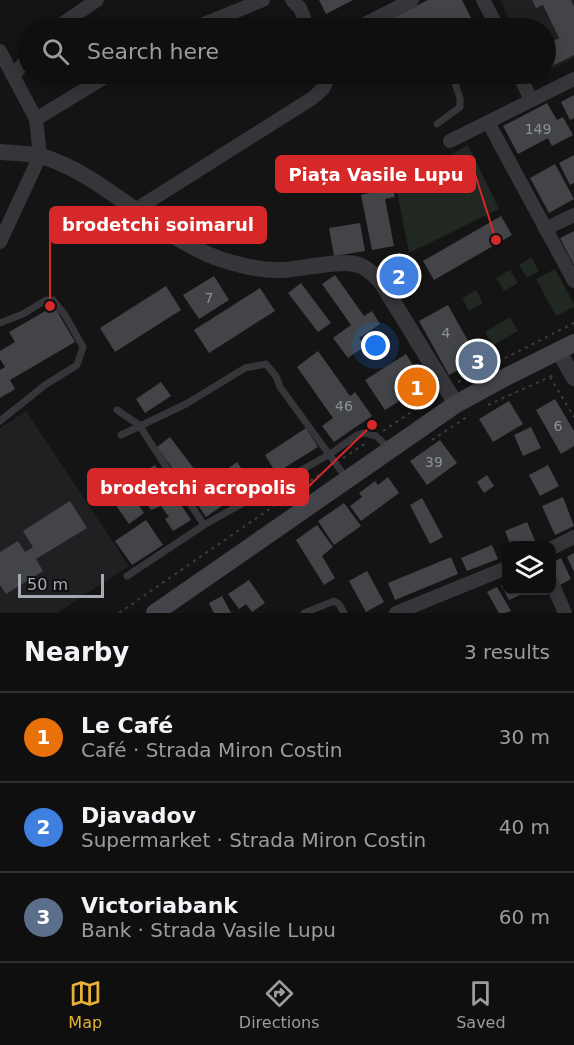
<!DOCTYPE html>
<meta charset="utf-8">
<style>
body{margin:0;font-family:"DejaVu Sans",sans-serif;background:#1d1d1e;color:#f1f3f6}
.controls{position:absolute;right:18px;bottom:18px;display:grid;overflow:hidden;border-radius:12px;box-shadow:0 3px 15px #0003}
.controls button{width:54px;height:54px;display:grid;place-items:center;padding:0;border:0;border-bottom:2px solid #2f2f30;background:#0f0f10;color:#f1f3f6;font:30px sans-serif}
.scale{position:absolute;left:18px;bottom:15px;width:86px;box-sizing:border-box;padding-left:6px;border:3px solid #a6aab5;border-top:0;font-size:16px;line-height:21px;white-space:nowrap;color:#a6aab5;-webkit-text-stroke:4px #0f0f10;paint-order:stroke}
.you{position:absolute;left:376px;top:346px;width:21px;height:21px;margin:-15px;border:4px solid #fff;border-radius:50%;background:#1a73e8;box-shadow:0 0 0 9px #1a73e833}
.badge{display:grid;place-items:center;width:39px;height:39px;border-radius:50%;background:#e7b139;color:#fff;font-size:20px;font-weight:700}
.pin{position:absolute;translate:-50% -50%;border:3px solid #fff;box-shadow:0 2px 6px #0006}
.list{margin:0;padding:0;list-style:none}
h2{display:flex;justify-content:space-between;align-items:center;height:78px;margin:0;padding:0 24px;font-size:26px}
h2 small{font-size:20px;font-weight:400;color:#9b9c9f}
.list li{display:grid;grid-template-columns:39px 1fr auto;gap:18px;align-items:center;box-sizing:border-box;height:90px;padding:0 24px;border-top:2px solid #2f2f30}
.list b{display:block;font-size:22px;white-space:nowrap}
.list p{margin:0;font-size:20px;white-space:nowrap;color:#9b9c9f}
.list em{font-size:20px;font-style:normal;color:#9b9c9f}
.icon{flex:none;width:33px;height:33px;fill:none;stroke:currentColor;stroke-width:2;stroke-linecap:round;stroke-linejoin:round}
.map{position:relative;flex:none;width:574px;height:613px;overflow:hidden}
.search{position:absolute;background:#0f0f10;box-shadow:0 3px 15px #0003;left:18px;right:18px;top:18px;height:66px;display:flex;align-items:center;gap:15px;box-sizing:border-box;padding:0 21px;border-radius:33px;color:#9b9c9f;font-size:22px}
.sheet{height:348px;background:#0f0f10}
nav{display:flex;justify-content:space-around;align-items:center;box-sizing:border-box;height:84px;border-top:2px solid #2f2f30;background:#0f0f10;font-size:16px;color:#9b9c9f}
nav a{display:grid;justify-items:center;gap:3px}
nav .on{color:#e7b139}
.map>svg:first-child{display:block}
</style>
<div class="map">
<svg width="574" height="613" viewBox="0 0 574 613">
<rect width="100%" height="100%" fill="#141415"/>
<path fill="#202022" d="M500,0H574V58L546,72V28H514Z
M26,411L129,566L57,613H0V428Z"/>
<path fill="#202821" d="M468,145L499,209L409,253L396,186Z
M531,257L539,271L527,278L519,265Z
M555,269L574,304V307L556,316L536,279Z
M510,270L518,283L504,291L496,278Z
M476,290L483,303L469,311L462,298Z
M510,317L518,331L493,345L485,332Z"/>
<path fill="#434448" d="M319,0H353L326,14Z
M428,0H462L476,28H444L440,21L425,28H372Z
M532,0H571L574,7V55L546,69V45L559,38L543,5L536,8Z
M574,95V118L570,120L561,102Z
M547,103L557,120L563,117L573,135L552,146L548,138L518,154L503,126Z
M574,155V183L570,185L559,163Z
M555,164L574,199L549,213L530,178Z
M391,178L395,197L385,199L394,246L372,250L361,195L370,193L368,182Z
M501,216L512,235L434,280L423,261Z
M360,223L365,251L334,256L329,228Z
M574,231V265L560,238Z
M335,275L364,316L372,311L380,324L359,338L365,346L348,358L333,338L351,325L322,284Z
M214,276L229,300L199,319L183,295Z
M301,283L331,323L318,332L288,293Z
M166,286L181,310L115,352L100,328Z
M260,288L275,311L209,353L194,330Z
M448,305L478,359L449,375L419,321Z
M54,306L75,342L10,380L15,389L0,398V370L5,367L0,359V351L15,342L9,332Z
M318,351L350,396L355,392L372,416L334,442L322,426L333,418L297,367Z
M406,354L425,385L385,410L365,380Z
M161,382L171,396L145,413L136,399Z
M555,399L574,431V446L561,454L536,410Z
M509,401L523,424L493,442L479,419Z
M531,427L541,448L523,456L514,435Z
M306,428L318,447L276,473L265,455Z
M170,437L201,478L193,483L198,489L191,494L157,447Z
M440,440L457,463L427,485L410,461Z
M237,462L254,487L232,502L215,478Z
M155,465L191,520L173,531L165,519L169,517L161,506L151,510L146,502L156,495L142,473Z
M548,465L559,486L540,496L529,475Z
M487,475L494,486L484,493L477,482Z
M118,476L144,513L129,524L103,487Z
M388,477L399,493L361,521L350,506L362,497L359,493L375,481L378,485Z
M208,483L223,505L206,517L191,495Z
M563,497L574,526L555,535L542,506Z
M422,498L443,537L430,544L410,505Z
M70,501L87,528L36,559L43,571L6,594L0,585V552L18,541L25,552L33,547L23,531Z
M344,503L361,526L334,545L318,521Z
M146,520L163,545L132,565L115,541Z
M527,522L536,543L530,546H511L505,531Z
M317,525L333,547L322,556L335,578L324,585L296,540Z
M492,545L498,559L467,571L461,558Z
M574,553V572L567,557Z
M451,557L458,574L395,600L388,583Z
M561,558L571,579L558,586L552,572V563Z
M367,571L384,602L366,612L349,581Z
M249,580L265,603L252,612L246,604L239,609L228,594Z
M506,583V590H517L520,595L509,600L501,585Z
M497,587L511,611L505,613H499L487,592Z
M222,596L231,613H214L209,603Z"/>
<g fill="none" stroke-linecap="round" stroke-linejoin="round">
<path stroke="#3b3c41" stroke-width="2" stroke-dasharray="3 4.5" stroke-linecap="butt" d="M550,377L574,417
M458,382L574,323
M488,405L556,374
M383,431L435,396
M432,440L470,415
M343,458L366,443
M119,613L329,468"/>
<path stroke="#35353a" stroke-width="7" d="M437,124L460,107V98L453,77L458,74
M0,323L23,314L46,300H53L65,315L83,347L77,365L45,385L0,421
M117,410L139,425L204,525
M121,435L186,404L245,368L266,364L276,376L280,387L347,479
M127,576L204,525L330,454L357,435L365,433L376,436L390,449
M304,613L334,601L339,604L344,613"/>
<path stroke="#35353a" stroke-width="14" d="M292,0L300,8L308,28
M483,0L498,28
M56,28L97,0
M194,28L263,0
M357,28L412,0
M0,51L36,119L40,156L0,242
M519,74L531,100
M13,76L28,58
M36,119L110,74
M488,122L574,281
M450,141L574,79
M135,210L311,99C321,91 327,87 328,74
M545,229L574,215
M552,548L574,537
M552,583L565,613
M396,613L506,568"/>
<path stroke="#35353a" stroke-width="16" d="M0,152C13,153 28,153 41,156C106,175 156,238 223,260C242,266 263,271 282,270C304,269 338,259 359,265C368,268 375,276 381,282L456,404
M558,350L574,378"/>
<path stroke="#43444a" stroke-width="18" d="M155,613L456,404L502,379L574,343"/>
</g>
<g text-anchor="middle" stroke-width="5" stroke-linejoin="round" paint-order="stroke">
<g font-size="14" fill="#8d909a">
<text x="538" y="134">149</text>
<text x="209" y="303">7</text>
<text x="446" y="338">4</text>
<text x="344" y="411">46</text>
<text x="558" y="431">6</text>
<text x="434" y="467">39</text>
</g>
</g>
<path fill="none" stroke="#d62828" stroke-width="2" d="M496 240L475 174M50 306L50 225M372 425L308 487"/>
<g fill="#d62828" stroke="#0f0f10" stroke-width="2">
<circle cx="496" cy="240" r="6"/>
<circle cx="50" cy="306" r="6"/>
<circle cx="372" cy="425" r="6"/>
</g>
<g fill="#d62828" stroke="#d62828" stroke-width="2">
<rect x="276" y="156" width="199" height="36" rx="6"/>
<rect x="50" y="207" width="216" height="36" rx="6"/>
<rect x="88" y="469" width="220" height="36" rx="6"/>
</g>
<g font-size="18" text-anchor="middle" font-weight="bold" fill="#fff">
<text x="376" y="181">Piața Vasile Lupu</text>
<text x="158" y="231">brodetchi soimarul</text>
<text x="198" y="494">brodetchi acropolis</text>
</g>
</svg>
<div class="controls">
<button><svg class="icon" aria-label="layers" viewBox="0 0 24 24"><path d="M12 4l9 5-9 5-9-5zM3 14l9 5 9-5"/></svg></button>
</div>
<div class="scale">50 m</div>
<div class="you"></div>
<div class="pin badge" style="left:417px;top:387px;background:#e8710a">1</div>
<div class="pin badge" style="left:399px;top:276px;background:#3f7fe0">2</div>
<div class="pin badge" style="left:478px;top:361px;background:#5c6f8a">3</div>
<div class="search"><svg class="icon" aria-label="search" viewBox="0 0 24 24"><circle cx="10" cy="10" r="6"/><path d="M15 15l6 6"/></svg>Search here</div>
</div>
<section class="sheet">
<h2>Nearby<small>3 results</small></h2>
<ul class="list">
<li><span class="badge" style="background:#e8710a">1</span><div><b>Le Café</b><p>Café · Strada Miron Costin</p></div><em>30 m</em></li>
<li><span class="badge" style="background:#3f7fe0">2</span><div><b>Djavadov</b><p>Supermarket · Strada Miron Costin</p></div><em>40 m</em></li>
<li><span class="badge" style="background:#5c6f8a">3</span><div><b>Victoriabank</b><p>Bank · Strada Vasile Lupu</p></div><em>60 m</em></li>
</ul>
</section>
<nav>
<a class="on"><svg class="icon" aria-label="map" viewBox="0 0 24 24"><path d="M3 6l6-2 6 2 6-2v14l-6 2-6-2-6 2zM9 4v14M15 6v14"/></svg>Map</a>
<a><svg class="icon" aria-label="directions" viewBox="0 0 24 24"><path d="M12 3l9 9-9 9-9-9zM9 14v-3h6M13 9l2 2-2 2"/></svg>Directions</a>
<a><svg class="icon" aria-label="saved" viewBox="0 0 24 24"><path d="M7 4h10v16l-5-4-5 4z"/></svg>Saved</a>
</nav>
